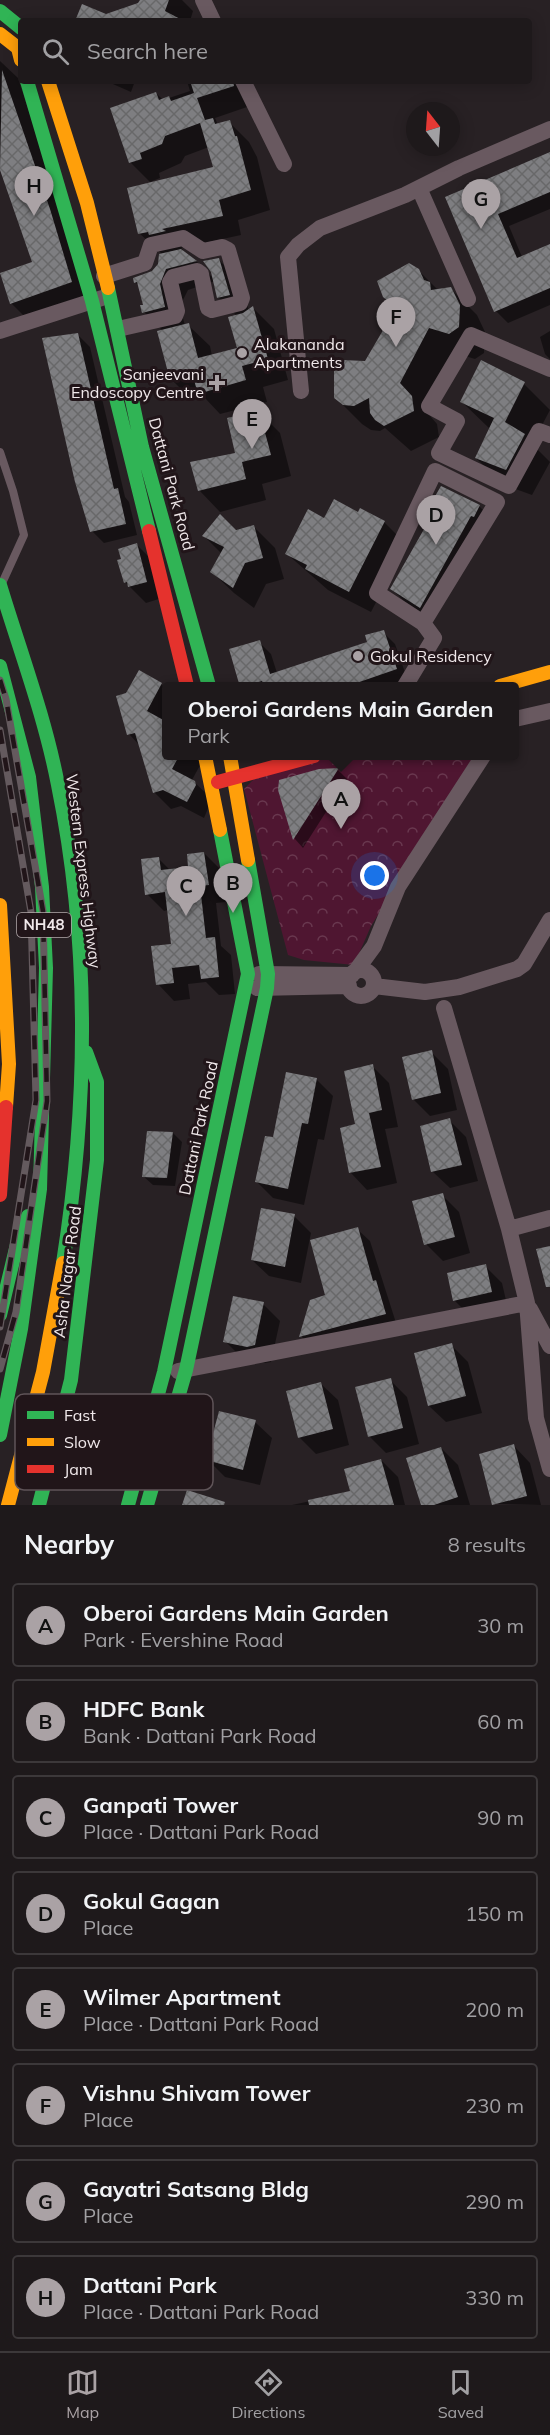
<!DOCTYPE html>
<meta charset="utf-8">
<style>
body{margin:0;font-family:Mulish,sans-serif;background:#262224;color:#f1f3f6}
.compass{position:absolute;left:406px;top:102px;width:54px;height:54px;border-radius:50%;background:#1e191b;box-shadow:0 3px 15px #0003;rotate:343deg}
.you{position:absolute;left:375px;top:876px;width:21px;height:21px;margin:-15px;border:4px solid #fff;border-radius:50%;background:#1a73e8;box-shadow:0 0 0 9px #1a73e833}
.badge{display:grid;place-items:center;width:39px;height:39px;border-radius:50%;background:#aaa2a5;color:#111;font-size:20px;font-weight:700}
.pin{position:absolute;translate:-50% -50px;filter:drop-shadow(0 2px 3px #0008)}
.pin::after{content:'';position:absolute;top:32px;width:21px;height:18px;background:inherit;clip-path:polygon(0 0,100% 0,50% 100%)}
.popup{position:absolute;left:162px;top:682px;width:357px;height:78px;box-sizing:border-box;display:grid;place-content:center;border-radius:6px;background:#1e191b;filter:drop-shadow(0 2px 4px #0005);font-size:20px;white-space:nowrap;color:#a1a0a3}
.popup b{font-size:22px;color:#f1f3f6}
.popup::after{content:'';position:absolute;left:50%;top:100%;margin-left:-12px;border:12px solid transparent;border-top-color:#1e191b}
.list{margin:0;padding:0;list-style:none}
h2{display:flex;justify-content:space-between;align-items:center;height:78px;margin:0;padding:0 24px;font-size:26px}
h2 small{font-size:20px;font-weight:400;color:#a1a0a3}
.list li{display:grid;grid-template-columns:39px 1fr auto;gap:18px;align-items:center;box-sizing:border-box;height:84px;margin:0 12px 12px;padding:0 12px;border:2px solid #3c383a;border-radius:6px}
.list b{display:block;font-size:22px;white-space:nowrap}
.list p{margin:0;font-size:20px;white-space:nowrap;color:#a1a0a3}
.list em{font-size:20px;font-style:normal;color:#a1a0a3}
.icon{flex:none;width:33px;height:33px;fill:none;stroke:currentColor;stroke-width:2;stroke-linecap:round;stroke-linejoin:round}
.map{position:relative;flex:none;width:550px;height:1505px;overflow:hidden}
.search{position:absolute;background:#1e191b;box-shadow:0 3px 15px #0003;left:18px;right:18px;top:18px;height:66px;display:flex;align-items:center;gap:15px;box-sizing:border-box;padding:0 21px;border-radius:6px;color:#a1a0a3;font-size:22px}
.sheet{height:846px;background:#1e191b}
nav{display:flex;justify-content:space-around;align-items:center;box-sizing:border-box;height:84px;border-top:2px solid #3c383a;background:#1e191b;font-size:16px;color:#a1a0a3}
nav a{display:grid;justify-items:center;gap:3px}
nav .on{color:#aaa2a5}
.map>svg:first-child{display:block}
</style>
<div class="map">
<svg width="550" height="1505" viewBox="0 0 550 1505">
<defs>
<pattern id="park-crowns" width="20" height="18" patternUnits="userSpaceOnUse" patternTransform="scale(1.5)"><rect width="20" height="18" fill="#4f1631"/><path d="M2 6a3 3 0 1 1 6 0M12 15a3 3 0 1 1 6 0" fill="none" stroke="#69384f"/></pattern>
<pattern id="building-cross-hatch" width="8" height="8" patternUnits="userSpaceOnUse" patternTransform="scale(1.5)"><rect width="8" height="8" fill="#7e7e81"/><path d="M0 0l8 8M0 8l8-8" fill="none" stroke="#686869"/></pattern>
</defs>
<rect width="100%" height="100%" fill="#282124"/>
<path fill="url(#park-crowns)" d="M277,756H478L371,926L354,965L304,960L288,955L244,789Z"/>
<path fill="#0007" fill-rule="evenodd" d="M141,0H182L193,11L190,21H77L106,16L139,4Z
M0,61L18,78L92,303L32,324L11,303L34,263L0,165Z
M106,81H135L131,92Z
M187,81H238L247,107L215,118L218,125L229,122L249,142L257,157L270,210L238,220L241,235L181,248L183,250L181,251L196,261L214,279L219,260L240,281L249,311L253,308L274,329L288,380L263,387L267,402L220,414L204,397L192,400L171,379L163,331L144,312L145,306L139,286L135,282L153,272L159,265L161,253L139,233L215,169L209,147L185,156L181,163L159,173L160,178L150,182L130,162L156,93L163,100L190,91ZM215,281L218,297L237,316L239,349L212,356L210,346L188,325L185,326L180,306L188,290Z
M550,153V209L509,226L522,257L550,245V305L508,323L496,311L447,198Z
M418,270L438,290L451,289L477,315L485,332L484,353L475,359L455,353L425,410L437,424L439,437L411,451L385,428L380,431L371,430L362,424L336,398L366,362L397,310L384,297Z
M550,331V359L545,354L540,337Z
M78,335L90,347L125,497L129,502L137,535L104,543L92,531Z
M524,384L550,410L532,444L550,462L532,495L502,484L476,458L490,429L462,402Z
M259,412L280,433L291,476L262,484L266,500L220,512L199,490L237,454Z
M442,488L480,507L492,519L432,619L404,601L392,589L441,503L436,498Z
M361,510L384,522L406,544L371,612L328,590L287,554L325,520L359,514Z
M253,526L275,548L284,579L266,584L254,608L234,593L212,572L222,554L204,536Z
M137,545L153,561L162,598L146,603L125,582Z
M383,632L395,644L408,681L392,686H241L259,642L271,654L277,673L369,643Z
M161,684L167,690V756H201L204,758L192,780L212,799L204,818L181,806L171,809L154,792L141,747L129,734Z
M320,770H338L347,779L303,848L295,839L280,790Z
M204,853L221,870L225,902L216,903L221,946L231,955L235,994L219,995L206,982L188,984L190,999L174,1001L158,984L173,945L168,910L164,911L147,894L159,859L170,870L190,868Z
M431,1052L448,1069L457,1110L430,1116L413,1099Z
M372,1066L389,1083L398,1127L385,1129L397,1183L367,1190L351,1173L341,1129L357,1125Z
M316,1079L333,1096L324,1140L318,1139L304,1205L273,1198L256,1181L274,1139Z
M449,1120L466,1137L478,1181L450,1188L433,1172L422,1127Z
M173,1133L182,1142L175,1186L153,1185L143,1176Z
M442,1195L459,1212L470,1253L443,1261L426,1244Z
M294,1216L311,1233L301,1283L269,1276L252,1260Z
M357,1229L370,1241L397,1326L313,1348L301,1336L327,1296Z
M485,1266L502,1283L508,1309L471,1317L454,1300Z
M263,1304L280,1321L271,1362L265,1363L242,1358L225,1341Z
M451,1345L468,1362L482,1413L446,1422L429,1406Z
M390,1380L407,1397L419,1444L386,1453L369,1436Z
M321,1384L338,1400L349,1445L316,1454L299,1437Z
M255,1422L272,1438L260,1485L225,1477L208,1460Z
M514,1446L530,1463L541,1505L494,1504Z
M441,1448L458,1465L470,1505H422Z
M381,1460L398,1477L405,1505H356Z
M329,1497L337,1505H292Z"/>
<path fill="url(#building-cross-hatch)" d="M140,0H169L165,11L184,21H75L82,4L106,14L138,3Z
M2,70L50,209L72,282L10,304L0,273L32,262L0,170Z
M190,81H233L234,86L197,98L205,120L213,118L215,124L230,120L235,136H237L251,190L219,200L223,216L162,229L166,231L149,235L148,232L138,234L127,188L213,167L200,123L165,136L162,144L140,153L142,159L129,163L110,108L156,92L159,100L169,96L171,101L194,93Z
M550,152V192L498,214L517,258L550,244V288L494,312L445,197Z
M181,249L197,261L166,269L160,284L165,307L142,313L140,305H143L137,282L134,283L133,278L152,271L158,264L159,254Z
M219,258L230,295L217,298L211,272L203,261Z
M409,263L419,269L424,280L430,282L431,290L451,287L460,305L459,327L449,334L429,328L400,383L412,396L414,411L384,426L375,420L370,413L369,398L354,406L343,405L334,398V364L342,360L365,361L396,308L383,297L377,281Z
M253,306L268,359L242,366L246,380L198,394L192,373L170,380L157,331L189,323L198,358L237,348L228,317L243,313Z
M78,333L114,489L118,488L126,524L90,532L75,482L42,338Z
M481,360L525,382L505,422L525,434L506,470L475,458L494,418L460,402Z
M259,410L271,455L242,462L246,479L198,491L190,462L235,453L227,418Z
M441,486L480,505L474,517L471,516L420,608L390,589L440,501L434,498Z
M334,499L358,512L360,508L385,521L349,592L305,569L307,565L285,554L308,509L324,518Z
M220,514L236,530L254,525L263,558L245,563L233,588L210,572L224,547L202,536Z
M137,543L147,582L128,587L127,582L124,583L117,560L121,559L118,549Z
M384,630L397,669L345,687H264L262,681L240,687L229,649L260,640L270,674L367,642L365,635Z
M139,670L162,683L147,711L167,722V756H179L172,769L195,781L196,785L187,802L163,790L153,793L135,733L127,735L116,696L126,693Z
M339,768L293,840L278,790L279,780L319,769Z
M204,852L209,885L200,886L206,938L215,937L219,977L201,979L199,965L172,968L174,983L156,985L151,946L171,944L165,892L145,895L141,859L159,857L161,870L188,867L187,854Z
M432,1050L441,1093L412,1100L402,1057Z
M373,1064L382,1110L369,1113L381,1167L349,1173L340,1128L355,1124L344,1071Z
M286,1072L317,1078L308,1124L302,1123L288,1189L255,1182L265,1136L273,1137Z
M450,1118L462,1165L431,1172L420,1126Z
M147,1131L173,1132L167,1178L142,1177Z
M443,1193L455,1237L424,1245L412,1201Z
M261,1208L295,1214L285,1267L251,1260Z
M358,1227L373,1281L376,1280L386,1314L299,1337L310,1300L325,1295L310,1240Z
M550,1246V1287H546L536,1249Z
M486,1264L492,1292L453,1301L447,1273Z
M233,1296L264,1302L255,1345L247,1347L223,1342Z
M452,1343L466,1396L428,1406L414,1353Z
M391,1378L403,1428L368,1437L355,1387Z
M321,1382L333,1429L298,1438L286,1391Z
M219,1411L256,1420L243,1470L206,1460Z
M514,1444L527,1496L492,1505L479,1454Z
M441,1447L458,1497L434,1505H421L406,1458Z
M381,1459L394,1505H309L308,1500L350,1491L344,1469Z
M187,1490L225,1502L224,1505H182Z"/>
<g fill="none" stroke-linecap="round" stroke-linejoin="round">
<path stroke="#695960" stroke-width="8" d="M0,452L13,491L24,535L3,581"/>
<path stroke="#695960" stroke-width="16" d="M203,0L213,21
M243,81L284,164
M419,188L468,299
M104,276L145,263L151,245L183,238L203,251L222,247L228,250L242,298L240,303L212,310L208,308L201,274L197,271L173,277L170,282L177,311L175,316L118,329
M0,331L102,298
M550,369L471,335L429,406L457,421L439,453L509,486L539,431L550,435
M301,391L288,257L298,245L320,228L405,195L459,168L550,129
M435,471L497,502L423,623L377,593Z
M405,686L434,638L423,623
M515,719L550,711
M348 983a13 13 0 1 1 26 0a13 13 0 1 1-26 0Z
M355,972L374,946L398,887L483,756
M259,974L352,975
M374,986L425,992L459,987L517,969L524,964L550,920
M257,988L349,986
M444,1008L509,1229L527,1303L536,1418L550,1469
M509,1229L550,1218
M530,1309L550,1346
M178,1371L527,1303"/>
<path stroke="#30b455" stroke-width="14" d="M0,11L21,28
M27,81L92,301L149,531
M108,288L142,447L209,686
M0,585C20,651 45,717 58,785C90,942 88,1105 63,1263
M0,666L29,777L42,887L46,968L40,1189L21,1329L0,1435
M0,1315L19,1236L28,1216
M39,1505L71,1380L97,1160V1082L86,1052
M128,1505L164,1372L248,974L220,830
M147,1505L186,1370L267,988L268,974L248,860"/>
<path stroke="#ff9f0a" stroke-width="14" d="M0,34L18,48L21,60
M48,81L87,203L108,288
M500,686L550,672
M205,756L220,830
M230,756L248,860
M0,905L9,1064L6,1107
M8,1505L43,1372L63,1263"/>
<path stroke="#e5322d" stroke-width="14" d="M149,531L187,686
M218,782L314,756
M0,1195L6,1107"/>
<g stroke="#645a5e" stroke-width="7">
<path id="rail" d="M0,680L6,699L43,911L47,1101L16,1312L0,1369
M0,730L31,912L36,1100L0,1327"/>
</g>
<use href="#rail" stroke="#211519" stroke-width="4.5" stroke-dasharray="14" stroke-linecap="butt"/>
</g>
<g fill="#aaa2a5" stroke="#211519" stroke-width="2">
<circle cx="242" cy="353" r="6"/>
<path d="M214 374h6v6h6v6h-6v6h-6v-6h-6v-6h6z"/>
<circle cx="358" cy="656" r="6"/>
</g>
<g text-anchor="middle" stroke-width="6" stroke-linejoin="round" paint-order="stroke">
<rect fill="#211519" stroke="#b2a9ab" stroke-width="1.5" x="17" y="913" width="54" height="24" rx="4.5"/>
<g font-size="15" font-weight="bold" fill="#f0e8ea">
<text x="44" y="930">NH48</text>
</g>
<g font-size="16" fill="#f0e8ea" stroke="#211519" text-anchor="start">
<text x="254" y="350">Alakananda<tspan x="254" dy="18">Apartments</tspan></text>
<text x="204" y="380" text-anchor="end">Sanjeevani<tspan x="204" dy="18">Endoscopy Centre</tspan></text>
<text x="370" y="662">Gokul Residency</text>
</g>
<g font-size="16" fill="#f0e8ea" stroke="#211519">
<text transform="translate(172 484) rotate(75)" y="6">Dattani Park Road</text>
<text transform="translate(84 871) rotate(83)" y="6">Western Express Highway</text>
<text transform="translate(198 1128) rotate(-78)" y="6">Dattani Park Road</text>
<text transform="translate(67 1272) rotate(-83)" y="6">Asha Nagar Road</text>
</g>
</g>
<rect x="15" y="1394" width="198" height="96" rx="9" fill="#211519" stroke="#5f5458" stroke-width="1.5"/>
<rect x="27" y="1411" width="27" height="8" fill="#30b455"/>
<rect x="27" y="1438" width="27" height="8" fill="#ff9f0a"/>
<rect x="27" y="1465" width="27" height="8" fill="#e5322d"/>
<g font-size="16" fill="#f0e8ea">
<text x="64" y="1421">Fast</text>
<text x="64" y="1448">Slow</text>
<text x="64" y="1475">Jam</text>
</g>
</svg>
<svg class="compass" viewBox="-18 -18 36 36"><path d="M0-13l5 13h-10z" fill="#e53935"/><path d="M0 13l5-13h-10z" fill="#a1a0a3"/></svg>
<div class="you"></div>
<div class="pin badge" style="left:341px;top:829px">A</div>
<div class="popup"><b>Oberoi Gardens Main Garden</b>Park</div>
<div class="pin badge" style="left:233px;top:913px">B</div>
<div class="pin badge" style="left:186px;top:916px">C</div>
<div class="pin badge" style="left:436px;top:545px">D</div>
<div class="pin badge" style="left:252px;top:449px">E</div>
<div class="pin badge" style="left:396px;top:347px">F</div>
<div class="pin badge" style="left:481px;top:229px">G</div>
<div class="pin badge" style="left:34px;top:216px">H</div>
<div class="search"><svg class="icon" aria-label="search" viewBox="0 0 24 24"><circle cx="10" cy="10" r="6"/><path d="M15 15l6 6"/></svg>Search here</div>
</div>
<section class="sheet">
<h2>Nearby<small>8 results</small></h2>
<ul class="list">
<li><span class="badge">A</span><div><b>Oberoi Gardens Main Garden</b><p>Park · Evershine Road</p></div><em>30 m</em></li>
<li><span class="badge">B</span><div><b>HDFC Bank</b><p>Bank · Dattani Park Road</p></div><em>60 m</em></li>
<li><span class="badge">C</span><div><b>Ganpati Tower</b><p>Place · Dattani Park Road</p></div><em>90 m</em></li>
<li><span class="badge">D</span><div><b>Gokul Gagan</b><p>Place</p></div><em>150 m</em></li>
<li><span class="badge">E</span><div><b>Wilmer Apartment</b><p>Place · Dattani Park Road</p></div><em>200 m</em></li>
<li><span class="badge">F</span><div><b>Vishnu Shivam Tower</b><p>Place</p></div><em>230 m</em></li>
<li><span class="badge">G</span><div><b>Gayatri Satsang Bldg</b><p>Place</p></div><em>290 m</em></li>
<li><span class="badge">H</span><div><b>Dattani Park</b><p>Place · Dattani Park Road</p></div><em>330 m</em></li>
</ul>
</section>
<nav>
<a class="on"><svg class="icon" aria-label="map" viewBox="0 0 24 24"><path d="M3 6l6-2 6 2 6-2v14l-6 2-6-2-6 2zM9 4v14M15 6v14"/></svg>Map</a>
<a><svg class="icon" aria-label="directions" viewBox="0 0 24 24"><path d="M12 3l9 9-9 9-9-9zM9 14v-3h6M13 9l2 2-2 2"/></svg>Directions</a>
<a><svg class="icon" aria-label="saved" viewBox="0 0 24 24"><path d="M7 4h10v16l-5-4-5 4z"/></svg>Saved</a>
</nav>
